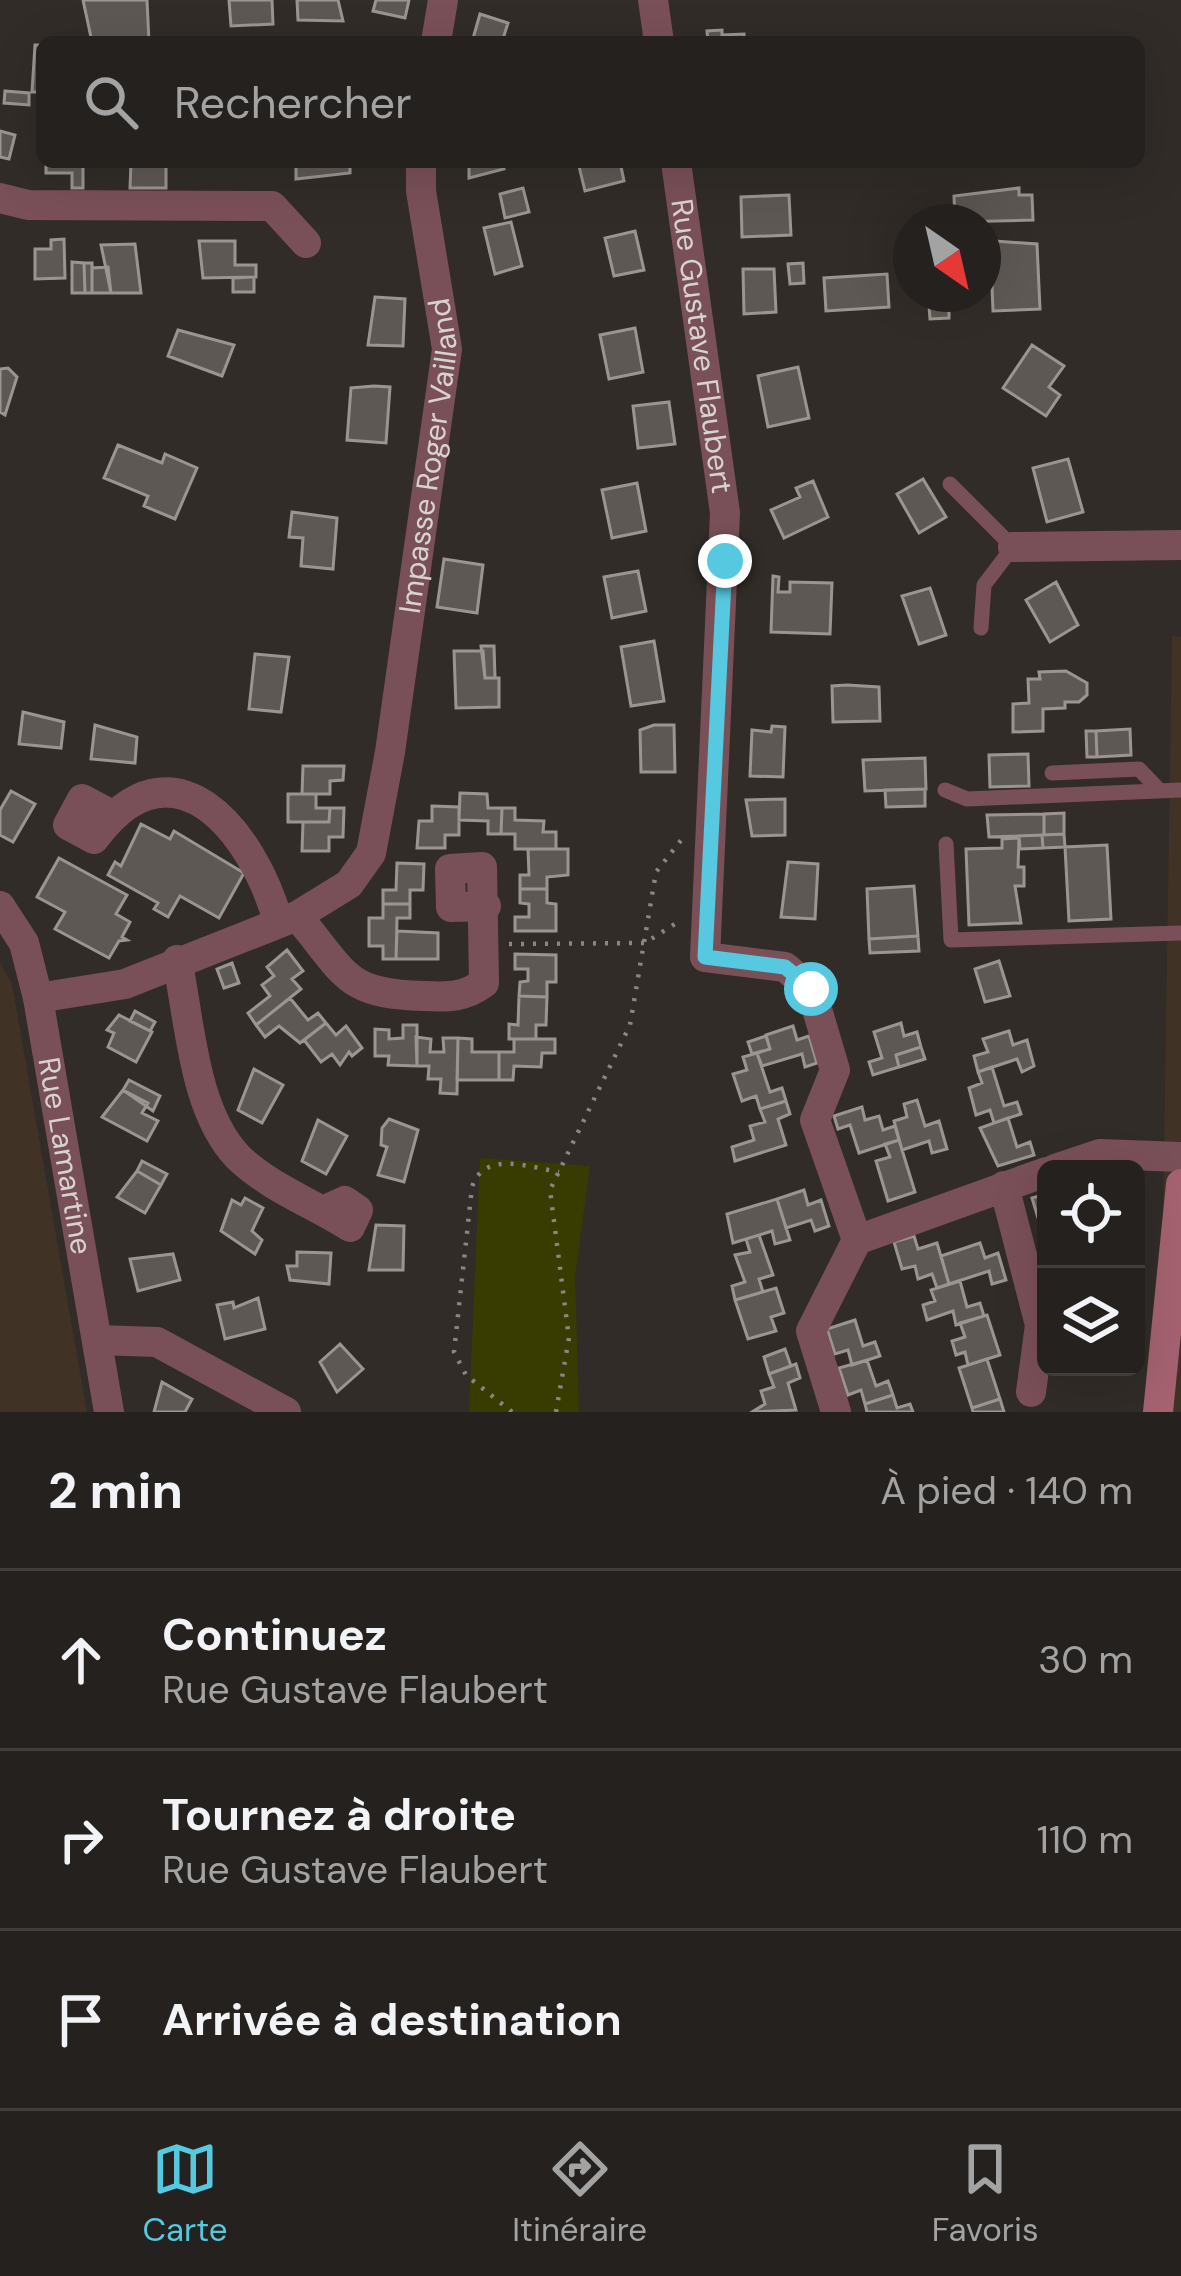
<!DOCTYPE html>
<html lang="fr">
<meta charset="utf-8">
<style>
body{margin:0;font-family:"DM Sans",sans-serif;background:#2d2927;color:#f1f3f6}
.controls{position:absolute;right:36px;bottom:36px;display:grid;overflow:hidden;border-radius:18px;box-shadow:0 12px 48px #0002}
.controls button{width:108px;height:108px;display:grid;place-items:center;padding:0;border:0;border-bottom:3px solid #423e3c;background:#25211e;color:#f1f3f6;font:60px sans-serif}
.compass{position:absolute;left:893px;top:204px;width:108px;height:108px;border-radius:50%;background:#25211e;box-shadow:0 12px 48px #0002;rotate:146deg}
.stop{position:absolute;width:36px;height:36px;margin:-27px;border:9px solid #56c9e0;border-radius:50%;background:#fff}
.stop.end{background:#56c9e0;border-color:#fff;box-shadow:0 3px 12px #0008}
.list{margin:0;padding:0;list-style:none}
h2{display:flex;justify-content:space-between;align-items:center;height:156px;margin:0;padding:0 48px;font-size:51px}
h2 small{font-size:39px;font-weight:400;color:#a3a3a4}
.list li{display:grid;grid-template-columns:78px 1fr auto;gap:36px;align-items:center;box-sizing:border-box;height:180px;padding:0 48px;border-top:3px solid #423e3c}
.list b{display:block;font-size:45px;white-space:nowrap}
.list p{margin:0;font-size:39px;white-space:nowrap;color:#a3a3a4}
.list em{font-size:39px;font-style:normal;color:#a3a3a4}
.icon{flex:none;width:66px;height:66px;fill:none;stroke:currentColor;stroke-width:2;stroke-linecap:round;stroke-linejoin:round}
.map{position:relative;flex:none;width:1181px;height:1412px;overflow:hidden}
.search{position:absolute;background:#25211e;box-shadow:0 12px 48px #0002;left:36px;right:36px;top:36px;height:132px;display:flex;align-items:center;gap:30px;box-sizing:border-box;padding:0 42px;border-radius:18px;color:#a3a3a4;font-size:45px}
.sheet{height:696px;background:#25211e}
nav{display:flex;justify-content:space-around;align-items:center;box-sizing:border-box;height:168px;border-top:3px solid #423e3c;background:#25211e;font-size:33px;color:#a3a3a4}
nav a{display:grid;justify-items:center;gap:6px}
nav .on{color:#56c9e0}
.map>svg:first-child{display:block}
</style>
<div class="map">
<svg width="1181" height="1412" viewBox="0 0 1181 1412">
<rect width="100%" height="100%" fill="#312c28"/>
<path fill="#403224" d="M1172,636L1181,637V1412H1160Z
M0,963L12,984L87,1412H0Z"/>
<path fill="#393c00" d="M480,1158L590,1166L575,1277L579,1412H469Z"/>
<path fill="#5e5854" stroke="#9b9590" stroke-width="3" d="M83,0H147L149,42H92Z
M229,0H272L273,24L231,26Z
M297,0H338L343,21L298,20Z
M376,0H409L405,18L373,11Z
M480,14L508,23L502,42H472Z
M722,30V35L744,34V42H708L707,31Z
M35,45H42V92H32Z
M5,91L29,93V105L4,103Z
M0,131L15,135L9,159L0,157Z
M46,162H94L83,164V188H72V173H46Z
M131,162L166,164V188H130Z
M296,162H350V173L296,179Z
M469,162H503L504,169L469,178Z
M578,162H620L624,181L585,191Z
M523,188L529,212L505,218L500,194Z
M1019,188V195H1032L1033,220L955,222L954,196Z
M789,195L791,235L742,237L741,197Z
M511,222L522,266L495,274L484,228Z
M635,231L644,270L614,276L605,238Z
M64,239L65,278L35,279V249H51V240Z
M199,241H235V265H256V277L203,278Z
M995,241L1037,244L1040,309L993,311L992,286H985L983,275V245Z
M135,244L141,293H111L101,245Z
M72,262L84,263L85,293H72Z
M84,263H92V293H85Z
M803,263L804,283L790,284L788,264Z
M108,267L111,293H92V268Z
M743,269H774L776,312L744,314Z
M887,274L889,307L826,311L824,278Z
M254,277V292H233V278Z
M375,297L405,299L403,346L368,345Z
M949,305V318L930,319L929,306Z
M635,328L643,372L609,379L600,335Z
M178,330L234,345L222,376L168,356Z
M1032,345L1064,366L1049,387L1060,395L1046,416L1003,388Z
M798,367L809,418L768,427L758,376Z
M8,368L17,377L5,415L0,412V369Z
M374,386L390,387L386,443L347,440L351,388Z
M669,402L675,444L638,448L633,406Z
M118,445L162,463L165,454L197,468L175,519L144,506L148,496L104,478Z
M1068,459L1083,512L1047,522L1033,468Z
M923,479L946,517L919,533L897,494Z
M813,481L828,517L784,538L771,510L800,497L796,488Z
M637,483L646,531L612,538L602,490Z
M292,512L337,518L333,569L301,566L303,538L289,537Z
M444,559L483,565L477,613L437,607Z
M638,571L646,611L612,618L604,577Z
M773,576L779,577L778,592H790V582L832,583L830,634L771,632Z
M1056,582L1078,625L1050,642L1026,600Z
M930,588L946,635L919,644L902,596Z
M654,641L664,701L631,706L621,647Z
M481,646H494L495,678H485Z
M454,651H483L485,678H499V707L456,708Z
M255,654L289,657L281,712L249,709Z
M1066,671L1087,683V695L1079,702H1065V708L1043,709V731L1013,732V704L1029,703L1028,679H1040L1039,672Z
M847,685L879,687L880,721L833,722L832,686Z
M23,712L64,722L61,748L19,744Z
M95,725L137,737L135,763L91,759Z
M654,725H674L675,772H641L640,730Z
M772,726L785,727L783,777L750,776L752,730L771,732Z
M1130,729L1131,755L1097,757L1096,731Z
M1086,731H1096L1097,757H1087Z
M1028,754L1029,786L990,787L989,755Z
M925,758L926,789L865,791L863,760Z
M303,766H344L343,780L330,781V794H302Z
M925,789V806L886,807L885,790Z
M11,791L35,804L13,842L0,835V810Z
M460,793L487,794L488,808H502L501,834H488V821L459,820Z
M288,794H316V808H330L329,822H288Z
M785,799V835L752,836L746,800Z
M432,806L459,807V835H445V848H417L419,821H432Z
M330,808H344L343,837H329V851H302L303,822H329Z
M502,808H515V820L544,821L543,832H556V849H515V834H501Z
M1064,813V834L1044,835V814Z
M1044,814V835L989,837L987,815Z
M141,824L170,839L174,831L244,873L219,918L180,896L168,917L154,909L158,903L108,875L115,862L121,866Z
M1064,834L1065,847L1043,848L1042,835Z
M1042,835L1043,848L1020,849L1019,836Z
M1019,838L1018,867H1024V886H1015L1021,923L969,925L966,849L1002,848V839Z
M1107,845L1111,919L1069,921L1065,847Z
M528,849H568V875L547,877V889H520V875H529Z
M59,858L127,895L116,914L130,922L122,937L127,940L119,941L109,958L55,929L65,912L37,897Z
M788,862L818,864L815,919L781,917Z
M397,863L424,864L423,890H410V904H383V890H396Z
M914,886L918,936L869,939L867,889Z
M520,889H547V903L556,904V931H515V917H529V904L520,903Z
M383,904H410V918H397L396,959H383V946H369V918H383Z
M397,931L438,933V959H396Z
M918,936L919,951L870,953L869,939Z
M287,950L303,971L292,979L301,989L256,1025L248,1013L270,996L262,985L274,976L267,967Z
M515,954L556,955V982H547V997L519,996L520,982L528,981V969H515Z
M999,961L1010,996L985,1002L975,969Z
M232,963L239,983L224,988L217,969Z
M519,996L547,997L546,1025H536V1039H509V1024L518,1025Z
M290,998L308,1020L318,1013L326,1023L300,1043L279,1026L265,1037L256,1025Z
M135,1011L155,1022L150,1031L130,1021Z
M119,1015L152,1032L136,1062L108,1047L114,1033L107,1030Z
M326,1023L336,1035L346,1026L362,1048L352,1056L349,1052L340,1065L332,1054L321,1062L304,1040Z
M901,1023L904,1036L917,1032L921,1047L896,1055L899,1067L873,1075L869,1062L882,1058L874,1032Z
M403,1025H417V1066L388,1065L389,1056H375V1029L389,1030V1039L403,1038Z
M793,1026L797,1040L809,1036L817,1063L805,1067L802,1054L762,1066L757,1053L770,1049L766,1035Z
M1009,1031L1013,1045L1027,1040L1034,1066L1022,1072L1017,1059L978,1072L974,1056L988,1052L983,1039Z
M766,1036L770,1049L752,1054L748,1042Z
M416,1037L431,1039L430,1052H444L443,1038H458L457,1094L440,1093L441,1079H428L429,1066H417Z
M458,1038L472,1039V1052H499V1080H457Z
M514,1039H555V1053H542L541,1067L514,1066L513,1080H499V1052H514Z
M921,1047L925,1059L899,1067L896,1055Z
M757,1053L770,1092L782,1088L786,1101L760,1109L756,1096L742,1101L733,1074L747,1070L743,1057Z
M992,1067L1004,1106L1017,1102L1021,1114L994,1123L990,1110L976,1115L969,1088L982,1083L978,1072Z
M254,1069L283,1085L262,1123L238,1110Z
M129,1080L160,1096L153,1111L123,1090Z
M123,1090L148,1103L142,1113L158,1121L147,1141L102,1117Z
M917,1100L925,1126L939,1121L947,1149L932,1153L929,1141L902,1150L894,1121L907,1117L904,1104Z
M786,1101L790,1114L778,1119L786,1145L735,1161L732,1147L754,1140L750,1126L765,1122L760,1109Z
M862,1107L865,1120L879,1116L883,1130L895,1126L899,1140L859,1153L850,1125L838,1129L834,1116Z
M1008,1118L1017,1147L1030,1142L1034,1155L998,1166L980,1128Z
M389,1119L418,1130L404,1182L378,1175L387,1147L381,1145L382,1128Z
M318,1120L347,1136L326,1174L302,1161Z
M899,1140L915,1192L888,1201L876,1161L890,1157L885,1144Z
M142,1161L167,1174L161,1185L137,1171Z
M137,1171L161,1185L145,1213L117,1197Z
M804,1190L808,1205L821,1200L829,1226L815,1231L811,1220L786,1228L777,1199Z
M1046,1194V1238H1044L1032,1198Z
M245,1198L263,1208L252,1231L262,1240L255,1254L221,1231L232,1200L241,1205Z
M777,1199L790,1240L775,1244L772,1231L733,1243L727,1214Z
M376,1225L404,1226L403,1270H369Z
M759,1235L773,1275L759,1279L763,1292L735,1300L732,1286L745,1282L735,1255L750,1252L746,1239Z
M914,1236L918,1249L937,1243L949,1284L937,1288L932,1274L918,1279L915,1266L902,1269L894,1242Z
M980,1243L985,1258L998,1253L1006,1280L992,1284L989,1271L949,1284L941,1256Z
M297,1252L331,1253L329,1284L290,1280L287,1266H297Z
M173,1254L180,1280L138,1291L130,1259Z
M960,1281L967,1307L980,1303L984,1316L956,1325L953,1311L927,1320L923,1305L935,1301L931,1290Z
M776,1288L784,1313L771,1317L776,1331L748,1339L735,1300Z
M258,1298L265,1329L225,1339L217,1305L233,1302L234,1308Z
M987,1315L1000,1355L968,1365L965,1352L956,1355L952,1341L965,1337L960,1323Z
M855,1320L863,1346L875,1342L880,1356L852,1365L848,1350L835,1354L827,1329Z
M340,1344L363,1369L337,1392L320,1362Z
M785,1349L791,1366L769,1374L764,1357Z
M987,1359L1000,1399L972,1408L959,1368Z
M867,1360L876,1386L888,1381L893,1395L865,1404L861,1390L848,1395L839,1368Z
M796,1364L800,1378L788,1383L796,1410L752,1412L765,1404L761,1391L774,1387L769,1374Z
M162,1382L192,1399L185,1412H154Z
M893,1395L897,1408L910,1404L913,1412H867L865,1404Z
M1000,1399L1004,1412H973L972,1408Z"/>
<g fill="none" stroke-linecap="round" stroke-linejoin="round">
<path stroke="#8a8683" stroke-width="4.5" stroke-dasharray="3 9" stroke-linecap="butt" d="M509,944L645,943L678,922
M512,1412L466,1375L454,1352L472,1187C484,1150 529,1167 559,1172
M556,1412L569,1338L550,1190L630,1025L656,872L682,839"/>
<path stroke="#7a5058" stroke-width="15" d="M950,484L1013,547L984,585L981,628
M1052,773L1139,769L1160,791
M945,790L967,799L1181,790
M946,844L951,940L1181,933"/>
<g stroke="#7a5058" stroke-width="30">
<path d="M653,0L659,42"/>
<path d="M436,42L443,0"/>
<path id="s1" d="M676,162L725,513L705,957L785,967L811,989L835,1070L815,1120L857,1240L1046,1172"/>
<path d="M0,198L28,205L272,206L306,243"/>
<path d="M1013,547L1181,545"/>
<path d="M112,815L82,799L68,825L94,839C173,731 253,832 278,921"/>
<path id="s2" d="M0,906L24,943L38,998L109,1412"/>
<path d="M297,916C346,973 343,994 423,996C449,997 463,998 484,983L482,867L450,869L451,907L486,906"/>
<path d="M177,960C190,1021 193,1110 238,1157C267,1186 316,1205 350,1227L358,1210L345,1201L325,1210"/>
<path id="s3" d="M38,998L125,984L297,916L349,884L371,853L390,752L447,349L421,191V162"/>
<path d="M1055,1169L1100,1154L1181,1157"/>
<path d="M1004,1186L1040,1325L1031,1392"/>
<path d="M97,1340L157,1342L286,1412"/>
<path d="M836,1412L811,1331L857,1240"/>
</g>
<path stroke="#a56270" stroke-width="30" d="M1158,1412L1181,1184"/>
</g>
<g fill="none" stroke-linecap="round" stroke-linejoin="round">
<path stroke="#56c9e0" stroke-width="15" d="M725,561L705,957L785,967L811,989"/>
</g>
<g text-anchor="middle" stroke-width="12" stroke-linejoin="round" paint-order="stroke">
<g font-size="30" fill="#d6d3d1" stroke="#27221f">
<text dy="10" stroke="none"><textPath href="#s1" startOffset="186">Rue Gustave Flaubert</textPath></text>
<text dy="10" stroke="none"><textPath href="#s3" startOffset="774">Impasse Roger Vailland</textPath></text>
<text dy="10" stroke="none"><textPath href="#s2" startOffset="261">Rue Lamartine</textPath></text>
</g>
</g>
</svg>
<div class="controls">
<button><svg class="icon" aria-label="locate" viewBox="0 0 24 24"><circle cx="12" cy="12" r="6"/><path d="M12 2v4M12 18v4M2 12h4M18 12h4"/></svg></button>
<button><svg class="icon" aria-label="layers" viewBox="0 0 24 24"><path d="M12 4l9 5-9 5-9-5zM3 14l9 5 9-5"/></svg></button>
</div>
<svg class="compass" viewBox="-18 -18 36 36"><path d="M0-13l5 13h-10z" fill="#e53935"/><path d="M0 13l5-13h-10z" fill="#a3a3a4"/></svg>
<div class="stop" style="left:811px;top:989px"></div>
<div class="stop end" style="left:725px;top:561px"></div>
<div class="search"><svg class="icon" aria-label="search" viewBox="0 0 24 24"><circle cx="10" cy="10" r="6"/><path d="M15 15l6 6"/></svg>Rechercher</div>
</div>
<section class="sheet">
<h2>2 min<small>À pied · 140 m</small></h2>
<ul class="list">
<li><svg class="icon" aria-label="ahead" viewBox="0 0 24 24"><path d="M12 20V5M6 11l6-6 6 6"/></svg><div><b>Continuez</b><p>Rue Gustave Flaubert</p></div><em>30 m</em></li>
<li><svg class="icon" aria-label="right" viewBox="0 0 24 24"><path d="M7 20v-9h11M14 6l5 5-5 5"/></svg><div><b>Tournez à droite</b><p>Rue Gustave Flaubert</p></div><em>110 m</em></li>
<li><svg class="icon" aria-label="arrive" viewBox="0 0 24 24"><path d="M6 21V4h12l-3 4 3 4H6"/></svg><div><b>Arrivée à destination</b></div></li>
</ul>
</section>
<nav>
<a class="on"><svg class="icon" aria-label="map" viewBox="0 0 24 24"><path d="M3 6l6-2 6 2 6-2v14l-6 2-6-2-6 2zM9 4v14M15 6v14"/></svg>Carte</a>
<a><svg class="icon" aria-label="directions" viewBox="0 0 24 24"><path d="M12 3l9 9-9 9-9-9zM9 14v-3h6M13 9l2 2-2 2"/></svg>Itinéraire</a>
<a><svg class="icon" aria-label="saved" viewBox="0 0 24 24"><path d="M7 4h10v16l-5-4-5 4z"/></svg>Favoris</a>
</nav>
